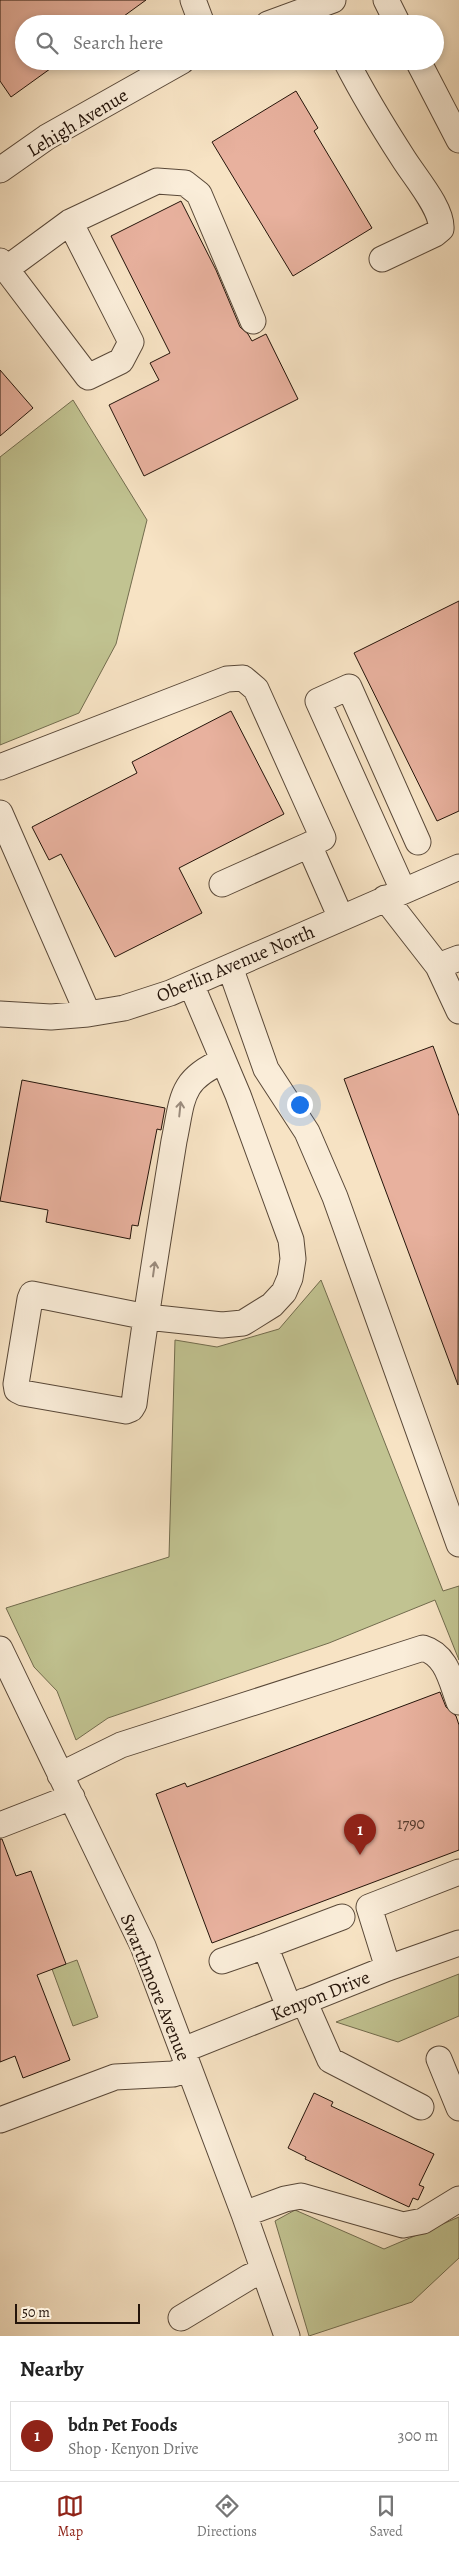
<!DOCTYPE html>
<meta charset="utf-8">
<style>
body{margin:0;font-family:Alegreya,serif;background:#f6f6f6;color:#222}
.scale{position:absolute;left:15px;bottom:12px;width:125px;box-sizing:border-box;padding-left:5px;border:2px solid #24140a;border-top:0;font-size:14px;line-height:18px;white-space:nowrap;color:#24140a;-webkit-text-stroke:4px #faedd9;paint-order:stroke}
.you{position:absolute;left:299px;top:1104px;width:18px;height:18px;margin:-12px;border:4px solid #fff;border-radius:50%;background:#1a73e8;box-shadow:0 0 0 8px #1a73e833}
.badge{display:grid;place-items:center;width:32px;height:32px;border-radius:50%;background:#8f2418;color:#fff;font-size:16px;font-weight:700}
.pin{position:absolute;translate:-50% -41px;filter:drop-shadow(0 1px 2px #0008)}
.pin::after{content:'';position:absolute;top:26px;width:18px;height:15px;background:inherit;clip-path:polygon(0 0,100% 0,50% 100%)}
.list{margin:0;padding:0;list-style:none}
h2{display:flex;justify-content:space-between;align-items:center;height:65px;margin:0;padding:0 20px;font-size:21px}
h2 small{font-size:16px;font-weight:400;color:#767676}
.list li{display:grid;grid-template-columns:32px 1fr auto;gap:15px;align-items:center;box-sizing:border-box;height:70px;margin:0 10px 10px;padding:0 10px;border:1px solid #e0e0e0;border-radius:0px}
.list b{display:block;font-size:19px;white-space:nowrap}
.list p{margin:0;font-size:16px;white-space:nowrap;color:#767676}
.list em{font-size:16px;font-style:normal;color:#767676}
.icon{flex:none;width:28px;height:28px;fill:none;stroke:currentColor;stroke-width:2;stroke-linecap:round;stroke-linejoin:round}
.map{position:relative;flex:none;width:459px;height:2336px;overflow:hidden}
.search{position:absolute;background:#fff;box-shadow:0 2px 8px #0003;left:15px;right:15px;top:15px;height:55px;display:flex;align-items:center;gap:12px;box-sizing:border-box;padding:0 18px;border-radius:28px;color:#767676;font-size:19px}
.sheet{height:145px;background:#fff}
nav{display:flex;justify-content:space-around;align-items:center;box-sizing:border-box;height:70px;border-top:1px solid #e0e0e0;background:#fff;font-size:14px;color:#767676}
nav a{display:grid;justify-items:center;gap:2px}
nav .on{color:#8f2418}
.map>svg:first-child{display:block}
</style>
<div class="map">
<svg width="459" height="2336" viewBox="0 0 459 2336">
<rect width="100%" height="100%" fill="#f7e3c4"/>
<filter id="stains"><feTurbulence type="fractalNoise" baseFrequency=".004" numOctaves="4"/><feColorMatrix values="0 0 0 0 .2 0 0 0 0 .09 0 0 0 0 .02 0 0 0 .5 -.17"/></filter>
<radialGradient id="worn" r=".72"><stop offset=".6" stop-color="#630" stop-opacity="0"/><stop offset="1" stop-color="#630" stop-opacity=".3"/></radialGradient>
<path fill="#c1c391" stroke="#726c4e" d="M73,400L147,520L116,644L79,713L0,745V457Z
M321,1280L443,1591L459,1586V1660L435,1600L329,1643L108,1718L76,1740L57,1691L34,1667L6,1608L169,1557L175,1340L217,1347L279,1329Z
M77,1960L98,2017L73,2026L52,1969Z
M459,1974V2016L398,2042L336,2022Z
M295,2210L384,2249L459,2217V2258L412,2302L309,2336L275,2221Z"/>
<path fill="#e8b19e" stroke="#24140a" d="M0,0H146L113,24H24V61H61L11,97L0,81Z
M296,91L318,128L314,131L372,228L293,276L212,142Z
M181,201L216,270L240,327L248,334L252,341L266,334L298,399L144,476L109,405L159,380L150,363L170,353L111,236Z
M0,370L33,408L0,436Z
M459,601V811L437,821L354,653Z
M231,711L284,814L179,868L202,913L115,957L61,854L49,860L32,827L137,773L132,762Z
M433,1046L459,1116L458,1385L344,1079Z
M22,1080L165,1108L161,1130L157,1129L138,1226L132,1225L130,1239L46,1222L48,1210L0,1201Z
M440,1692L446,1707L456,1716L459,1725V1850L212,1943L156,1794L185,1783L187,1787Z
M0,1839H2L16,1876L31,1871L66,1964L37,1975L70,2060L23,2078L15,2056L0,2062Z
M314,2093L333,2102L331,2106L434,2154L419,2185L424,2187L418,2200L413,2198L409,2207L305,2159L306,2157L288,2148Z"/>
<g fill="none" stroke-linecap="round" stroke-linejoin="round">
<g stroke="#594838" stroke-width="27">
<path id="minor" d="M193,0L202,24
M386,0L398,24
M268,24L333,0
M346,61C363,94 383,127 403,158C414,176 443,209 441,229L435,234L382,259
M418,61L459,140
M0,170L47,137L182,61
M70,222L157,181L185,183L199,194L253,321
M0,261L88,377L121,361L131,342L70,222L6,269
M0,767L227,679L243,678L256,689L323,838L309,845L341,918
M0,813L88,1014
M222,884L309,845
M403,890L318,701L349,687L418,842
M385,898L438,966L459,1011
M438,966L459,958
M230,967L266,1069L307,1132L335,1197L459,1544
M191,984L238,1095L291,1240L293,1259L290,1278L284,1292L272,1305L243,1323L222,1325L147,1317L32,1294L30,1299L16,1384L17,1390L23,1393L126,1411L131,1409L134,1404C145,1316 160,1228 174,1141C183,1099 179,1080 223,1061
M0,1014L51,1017L88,1014L124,1008L170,993L459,867
M0,1649L143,1946L244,2214L287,2336
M60,1775L121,1745L423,1648C447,1655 451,1681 459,1702
M0,1825L72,1797
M222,1961L265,1946
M388,1968L369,1907L459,1872
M304,2001L330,2060L421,2107
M289,2007L265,1946L342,1917
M183,2050L388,1968L459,1943
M439,2059L459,2108
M0,2120L115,2077L173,2074L189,2069
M244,2214L285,2199L301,2196L403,2225L423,2221L459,2199
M181,2318L249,2277L264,2271"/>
</g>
<use href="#minor" stroke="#faedd9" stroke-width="25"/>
</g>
<defs><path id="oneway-shaft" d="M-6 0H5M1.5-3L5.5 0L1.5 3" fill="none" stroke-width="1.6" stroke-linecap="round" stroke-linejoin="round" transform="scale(1.25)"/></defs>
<g stroke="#9a8b7c">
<use href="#oneway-shaft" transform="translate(180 1109) rotate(-84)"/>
<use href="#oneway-shaft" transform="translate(154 1269) rotate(-82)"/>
</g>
<g text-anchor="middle" stroke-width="5" stroke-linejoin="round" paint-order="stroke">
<g font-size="16" fill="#553b2f">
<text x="411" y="1829">1790</text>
</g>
<g font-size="19" fill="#24140a" stroke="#faedd9">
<text transform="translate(77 122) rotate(-31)" y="7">Lehigh Avenue</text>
<text transform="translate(235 963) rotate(-23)" y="7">Oberlin Avenue North</text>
<text transform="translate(156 1987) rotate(68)" y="7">Swarthmore Avenue</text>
<text transform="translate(320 1995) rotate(-22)" y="7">Kenyon Drive</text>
</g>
</g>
<rect width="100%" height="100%" filter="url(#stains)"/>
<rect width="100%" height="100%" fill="url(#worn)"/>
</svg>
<div class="scale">50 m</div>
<div class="you"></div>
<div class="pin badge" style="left:360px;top:1855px">1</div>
<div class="search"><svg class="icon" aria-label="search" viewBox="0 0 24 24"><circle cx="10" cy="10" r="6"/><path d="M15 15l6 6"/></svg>Search here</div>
</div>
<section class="sheet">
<h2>Nearby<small></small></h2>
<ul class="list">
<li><span class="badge">1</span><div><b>bdn Pet Foods</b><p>Shop · Kenyon Drive</p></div><em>300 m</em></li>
</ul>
</section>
<nav>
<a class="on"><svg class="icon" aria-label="map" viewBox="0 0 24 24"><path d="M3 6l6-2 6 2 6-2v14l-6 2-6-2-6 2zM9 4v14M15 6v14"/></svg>Map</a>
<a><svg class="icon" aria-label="directions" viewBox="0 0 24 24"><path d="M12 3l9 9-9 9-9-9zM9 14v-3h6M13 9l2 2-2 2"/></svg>Directions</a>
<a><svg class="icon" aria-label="saved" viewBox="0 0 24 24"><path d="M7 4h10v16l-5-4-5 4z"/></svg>Saved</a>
</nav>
